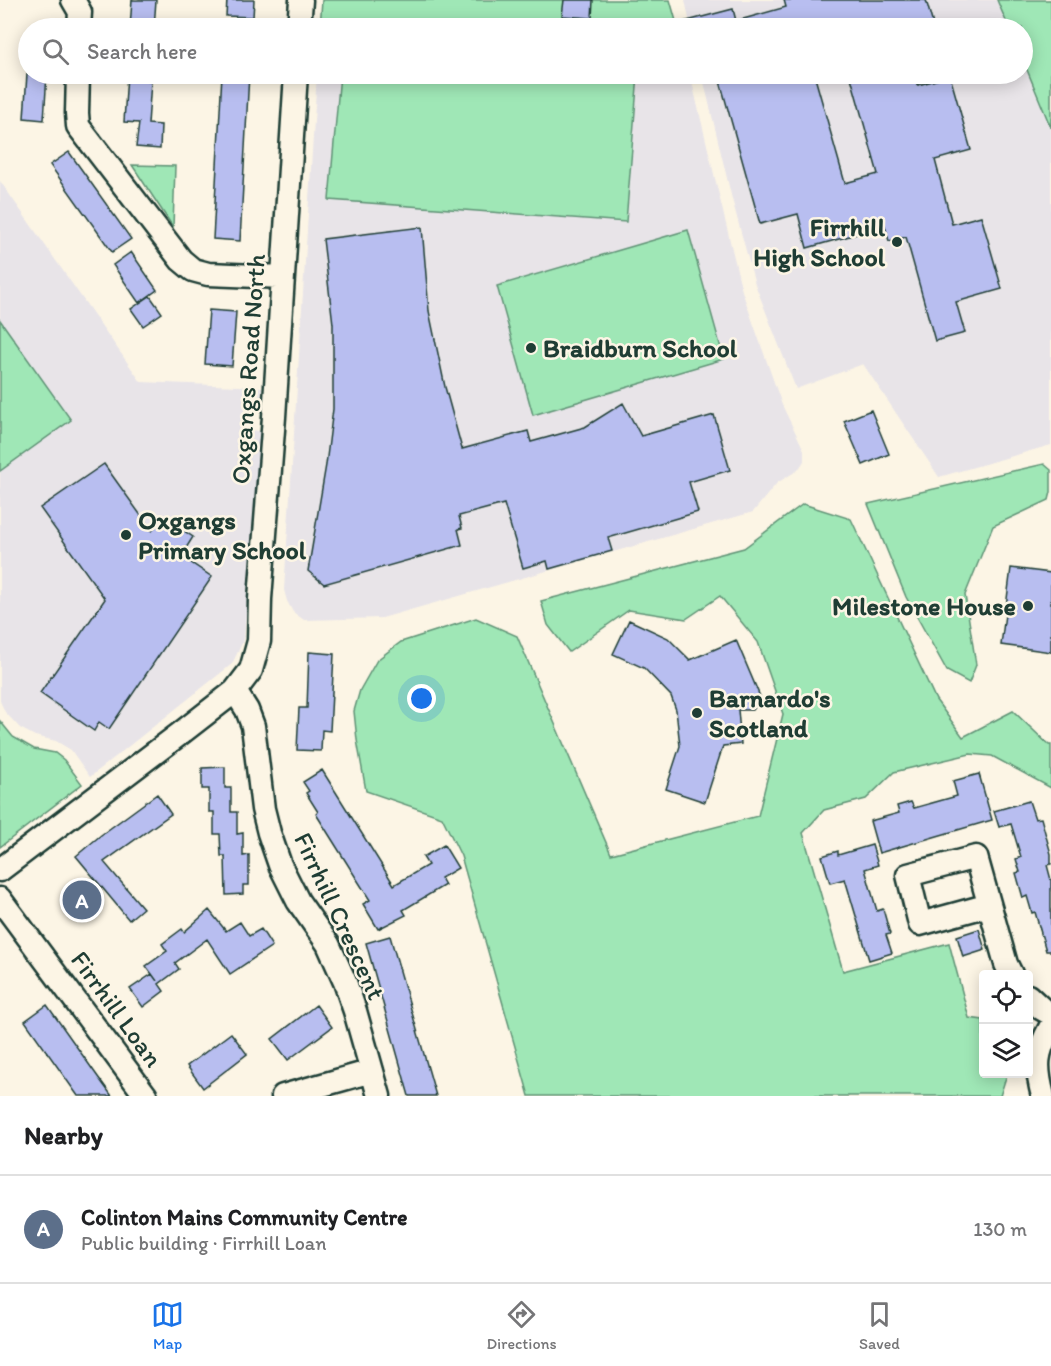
<!DOCTYPE html>
<meta charset="utf-8">
<style>
body{margin:0;font-family:Itim,sans-serif;background:#f6f6f6;color:#202124}
.controls{position:absolute;right:18px;bottom:18px;display:grid;overflow:hidden;border-radius:6px;box-shadow:0 3px 15px #0003}
.controls button{width:54px;height:54px;display:grid;place-items:center;padding:0;border:0;border-bottom:2px solid #e0e0e0;background:#fff;color:#202124;font:30px sans-serif}
.you{position:absolute;left:422px;top:699px;width:21px;height:21px;margin:-15px;border:4px solid #fff;border-radius:50%;background:#1a73e8;box-shadow:0 0 0 9px #1a73e833}
.badge{display:grid;place-items:center;width:39px;height:39px;border-radius:50%;background:#1a73e8;color:#fff;font-size:20px;font-weight:700}
.pin{position:absolute;translate:-50% -50%;border:3px solid #fff;box-shadow:0 2px 6px #0006}
.list{margin:0;padding:0;list-style:none}
h2{display:flex;justify-content:space-between;align-items:center;height:78px;margin:0;padding:0 24px;font-size:26px}
h2 small{font-size:20px;font-weight:400;color:#757577}
.list li{display:grid;grid-template-columns:39px 1fr auto;gap:18px;align-items:center;box-sizing:border-box;height:108px;padding:0 24px;border-top:2px solid #e0e0e0}
.list b{display:block;font-size:22px;white-space:nowrap}
.list p{margin:0;font-size:20px;white-space:nowrap;color:#757577}
.list em{font-size:20px;font-style:normal;color:#757577}
.icon{flex:none;width:33px;height:33px;fill:none;stroke:currentColor;stroke-width:2;stroke-linecap:round;stroke-linejoin:round}
.map{position:relative;flex:none;width:1051px;height:1096px;overflow:hidden}
.search{position:absolute;background:#fff;box-shadow:0 3px 15px #0003;left:18px;right:18px;top:18px;height:66px;display:flex;align-items:center;gap:15px;box-sizing:border-box;padding:0 21px;border-radius:33px;color:#757577;font-size:22px}
.sheet{height:186px;background:#fff}
nav{display:flex;justify-content:space-around;align-items:center;box-sizing:border-box;height:84px;border-top:2px solid #e0e0e0;background:#fff;font-size:16px;color:#757577}
nav a{display:grid;justify-items:center;gap:3px}
nav .on{color:#1a73e8}
.map>svg:first-child{display:block}
</style>
<div class="map">
<svg width="1051" height="1096" viewBox="0 0 1051 1096">
<rect width="100%" height="100%" fill="#fcf5e5"/>
<filter id="ink" filterUnits="userSpaceOnUse"><feTurbulence type="fractalNoise" baseFrequency=".0167" numOctaves="2"/><feDisplacementMap in="SourceGraphic" scale="12" xChannelSelector="R" yChannelSelector="G"/><feConvolveMatrix kernelMatrix="1 2 1 2 8 2 1 2 1" color-interpolation-filters="sRGB"/></filter>
<g filter="url(#ink)">
<path fill="#e8e4e8" d="M685,0H997L1009,28H691Z
M1023,60L1051,128V445L939,477L863,364L796,389L755,284L732,199L702,74H1022Z
M317,74H690L742,291L782,405L804,450V461L798,470L777,483L753,512L382,618L304,620L293,612L287,601L284,590Z
M0,181L141,382L262,387L261,406L249,405L240,416L247,430L260,431L244,639L232,664L90,777L71,750L56,741L35,736L20,728L5,712L0,701Z"/>
<path fill="#9fe7b6" stroke="#5f9275" stroke-width="1.5" d="M322,0H670L678,28H320Z
M997,0H1051V128L1023,60L1022,28H1009Z
M340,74H638L626,222L329,200Z
M132,165L175,166L173,227Z
M688,230L724,359L533,415L497,286Z
M0,320L71,420L0,471Z
M1044,464L1051,470V492L1049,500L993,526L965,595L976,665L969,683L947,671L906,597L868,504Z
M803,504L851,519L936,700L963,737L1013,711L1049,745H1051V788L992,756L970,754L894,772L866,799L824,810L803,833L843,971L949,943L969,1018L983,1020L984,1074H1007L1000,1096H529L461,856L442,817L366,791L357,740L354,711L360,690L377,660L401,642L476,618L517,636L611,854L758,816L783,714L758,642L720,596L686,619L629,610L569,652L548,625L541,601L744,548Z
M0,721L13,737L34,749L55,753L64,760L82,784L0,847Z"/>
<path fill="#b8bef0" stroke="#1f3d34" stroke-width="1.5" d="M132,0H156L154,28H130Z
M227,0H254L253,17L226,16Z
M564,0H593L592,18L562,16Z
M784,0H926L934,28H837L836,24L818,28H679V23L733,9L736,21L786,7Z
M27,74H47L44,120L24,118Z
M127,74H146L145,80L151,81L148,124L161,125L160,149L136,147L139,123L124,122Z
M222,74H249L240,241L213,239Z
M718,74H814L845,183L878,174L850,74H915L918,85L950,76L971,150L935,160L952,224L981,216L1002,289L956,302L965,333L935,341L906,237L889,241L885,226L807,248L798,214L760,224Z
M69,152L131,239L112,252L50,165Z
M422,227L429,311L445,387L462,449L528,431L531,442L585,427L623,403L641,436L714,415L730,470L689,482L698,512L608,538L612,551L549,569L547,561L523,568L504,504L459,516L462,528L458,529L462,545L324,584L308,571L326,465L333,409V324L323,239Z
M131,252L157,290L139,303L113,265Z
M150,296L162,313L143,326L131,309Z
M209,310L236,312L232,366L205,364Z
M871,410L889,454L863,465L844,421Z
M104,464L152,531L163,517L193,537L181,556L212,577L109,729L99,722L94,731L40,693L105,599L40,508Z
M1011,568L1051,573V652L1001,645Z
M629,620L668,638L690,660L736,640L761,699L753,710H738L741,744L723,746L705,802L666,789L680,746L676,710L671,696L644,668L613,654Z
M309,652L334,654L330,731L322,730L321,751L297,750L299,708H307Z
M225,767V788H231V812H237V834L243,833V856L249,855V885H243V894L226,895L225,856H221L220,834H214V812H209V789H202V768Z
M322,770L394,885L428,865L423,857L444,845L458,868L441,878L445,885L403,910L406,915L378,929L363,904L370,900L316,814L318,812L306,793L309,791L303,782Z
M979,774L992,820L879,853L870,821L899,813L897,806L911,802L914,808L957,796L953,781Z
M157,794L171,814L104,862L143,908L129,920L76,856L101,835Z
M1029,801L1035,819L1041,818L1051,854V864L1047,865L1051,880V951H1046L1035,912L1032,913L1027,896L1023,898L1016,873L1020,872L1016,859L1021,857L1011,824L999,827L994,811Z
M872,845L878,865L865,869L877,911L883,909L890,934L886,935L892,953L869,960L845,879L830,883L822,856L838,851V855Z
M209,910L226,931L240,922L249,936L261,929L272,946L230,974L207,939L175,963L179,969L159,984L164,991L143,1007L130,989L152,974L157,981L146,966L167,951L162,944L182,929L184,932Z
M979,929L985,950L963,957L957,936Z
M390,936L436,1096H409L405,1082L366,943Z
M47,1005L98,1077L112,1096H78L25,1021Z
M316,1005L332,1027L288,1060L272,1039Z
M231,1033L247,1054L203,1088L187,1066Z"/>
<g fill="none" stroke-linecap="round" stroke-linejoin="round">
<g stroke="#1f3d34" stroke-width="27">
<path id="street" d="M73,0L80,12L79,28
M299,28L301,0
M78,74L77,113L78,126L181,260L193,270L208,274L283,277
M235,691L247,710L253,726L263,809L269,833L280,865L298,901L328,944L345,982L355,1011L379,1096
M0,870L181,733L235,691L251,670L259,641L260,599L274,417L296,74
M0,899L146,1096
M989,905L920,924L908,875L976,857L1006,964L1011,974
M1028,996L1042,1009L1051,1014
M283,1096L372,1071
M1043,1096C1035,1066 1036,1053 1051,1026"/>
</g>
<use href="#street" stroke="#fcf5e5" stroke-width="22"/>
</g>
</g>
<g fill="#1f3d34" stroke="#fcf5e5" stroke-width="2">
<circle cx="897" cy="242" r="6"/>
<circle cx="531" cy="348" r="6"/>
<circle cx="126" cy="535" r="6"/>
<circle cx="1028" cy="606" r="6"/>
<circle cx="697" cy="713" r="6"/>
</g>
<g text-anchor="middle" stroke-width="5" stroke-linejoin="round" paint-order="stroke">
<g font-size="26" font-weight="bold" fill="#1f3d34" stroke="#fcf5e5" text-anchor="start">
<text x="885" y="236" text-anchor="end">Firrhill<tspan x="885" dy="30">High School</tspan></text>
<text x="543" y="357">Braidburn School</text>
<text x="138" y="529">Oxgangs<tspan x="138" dy="30">Primary School</tspan></text>
<text x="1016" y="615" text-anchor="end">Milestone House</text>
<text x="709" y="707">Barnardo's<tspan x="709" dy="30">Scotland</tspan></text>
</g>
<g font-size="26" fill="#1f3d34" stroke="#fcf5e5">
<text transform="translate(248 369) rotate(-86)" y="9">Oxgangs Road North</text>
<text transform="translate(340 916) rotate(65)" y="9">Firrhill Crescent</text>
<text transform="translate(117 1009) rotate(54)" y="9">Firrhill Loan</text>
</g>
</g>
</svg>
<div class="controls">
<button><svg class="icon" aria-label="locate" viewBox="0 0 24 24"><circle cx="12" cy="12" r="6"/><path d="M12 2v4M12 18v4M2 12h4M18 12h4"/></svg></button>
<button><svg class="icon" aria-label="layers" viewBox="0 0 24 24"><path d="M12 4l9 5-9 5-9-5zM3 14l9 5 9-5"/></svg></button>
</div>
<div class="you"></div>
<div class="pin badge" style="left:82px;top:900px;background:#5c6f8a">A</div>
<div class="search"><svg class="icon" aria-label="search" viewBox="0 0 24 24"><circle cx="10" cy="10" r="6"/><path d="M15 15l6 6"/></svg>Search here</div>
</div>
<section class="sheet">
<h2>Nearby<small></small></h2>
<ul class="list">
<li><span class="badge" style="background:#5c6f8a">A</span><div><b>Colinton Mains Community Centre</b><p>Public building · Firrhill Loan</p></div><em>130 m</em></li>
</ul>
</section>
<nav>
<a class="on"><svg class="icon" aria-label="map" viewBox="0 0 24 24"><path d="M3 6l6-2 6 2 6-2v14l-6 2-6-2-6 2zM9 4v14M15 6v14"/></svg>Map</a>
<a><svg class="icon" aria-label="directions" viewBox="0 0 24 24"><path d="M12 3l9 9-9 9-9-9zM9 14v-3h6M13 9l2 2-2 2"/></svg>Directions</a>
<a><svg class="icon" aria-label="saved" viewBox="0 0 24 24"><path d="M7 4h10v16l-5-4-5 4z"/></svg>Saved</a>
</nav>
